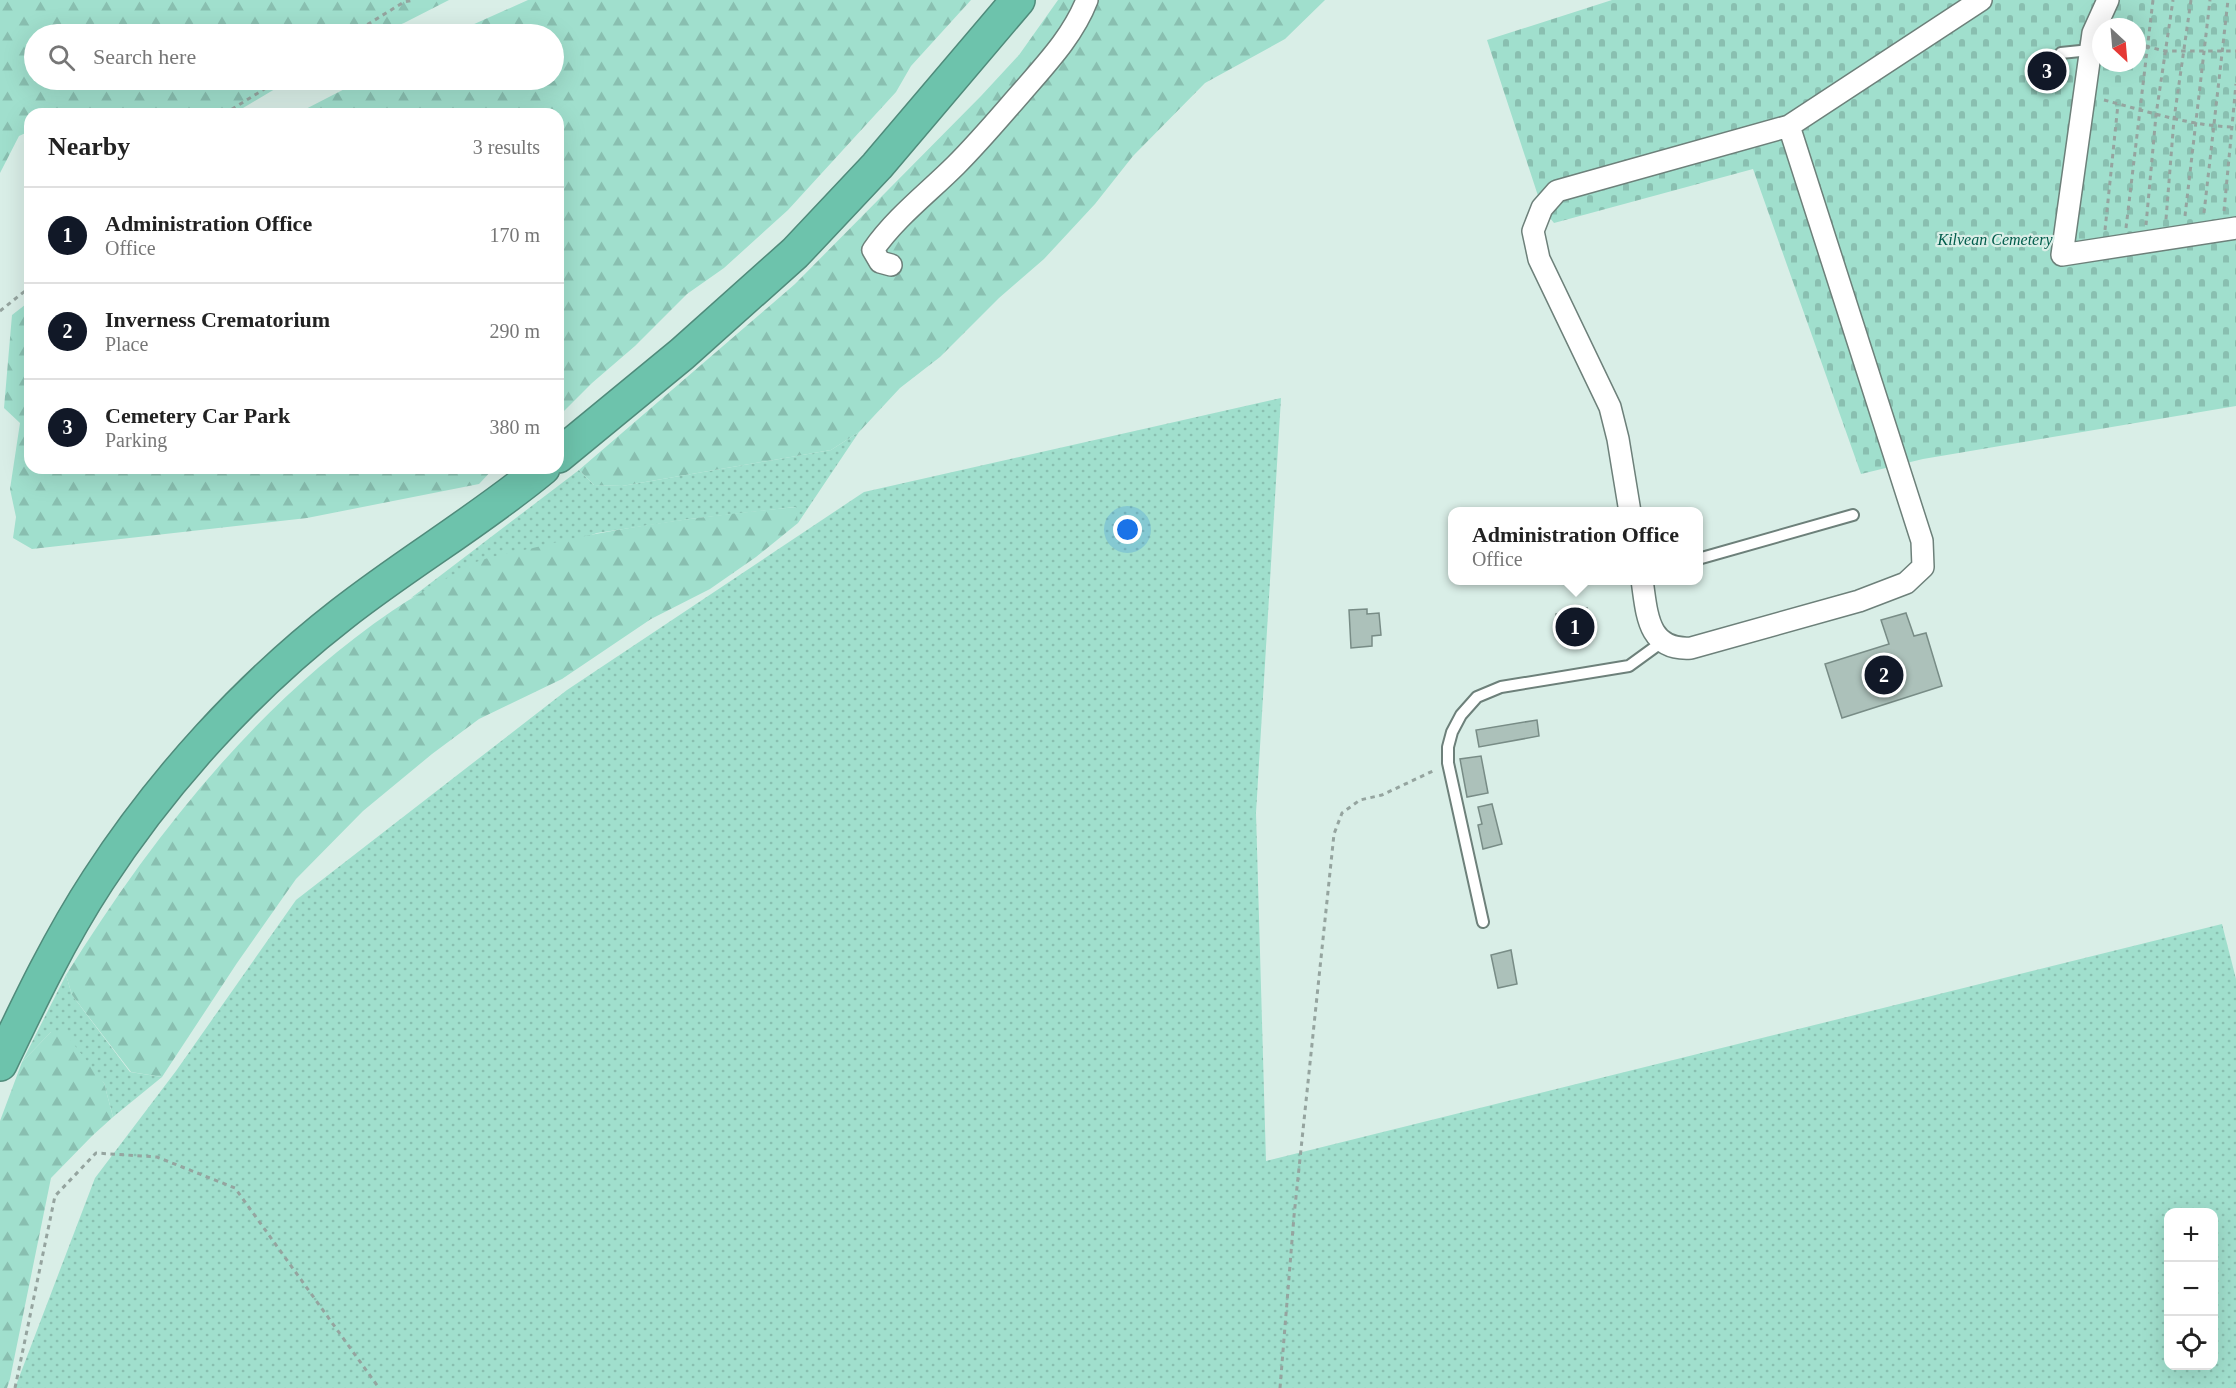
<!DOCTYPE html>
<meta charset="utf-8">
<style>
body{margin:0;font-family:"Times New Roman",serif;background:#f6f6f6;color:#222}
.controls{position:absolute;right:18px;bottom:18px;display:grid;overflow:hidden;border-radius:12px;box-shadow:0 6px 24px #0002}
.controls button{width:54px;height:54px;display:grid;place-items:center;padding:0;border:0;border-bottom:2px solid #e0e0e0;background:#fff;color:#222;font:30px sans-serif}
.compass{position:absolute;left:2092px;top:18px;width:54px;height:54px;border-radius:50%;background:#fff;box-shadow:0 6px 24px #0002;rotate:154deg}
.you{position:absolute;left:1128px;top:530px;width:21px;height:21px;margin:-15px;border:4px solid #fff;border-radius:50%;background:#1a73e8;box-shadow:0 0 0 9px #1a73e833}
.badge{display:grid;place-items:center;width:39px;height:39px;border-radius:50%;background:#111827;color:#fff;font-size:20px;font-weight:700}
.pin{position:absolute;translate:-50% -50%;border:3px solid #fff;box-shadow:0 2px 6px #0006}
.popup{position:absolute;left:1448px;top:507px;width:255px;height:78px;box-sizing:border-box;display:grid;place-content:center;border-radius:12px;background:#fff;filter:drop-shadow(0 2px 4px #0005);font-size:20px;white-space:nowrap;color:#767676}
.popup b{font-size:22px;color:#222}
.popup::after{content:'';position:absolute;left:50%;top:100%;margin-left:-12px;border:12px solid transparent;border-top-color:#fff}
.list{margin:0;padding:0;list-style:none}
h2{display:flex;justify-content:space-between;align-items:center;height:78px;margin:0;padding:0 24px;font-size:26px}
h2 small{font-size:20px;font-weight:400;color:#767676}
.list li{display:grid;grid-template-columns:39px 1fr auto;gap:18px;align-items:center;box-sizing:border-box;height:96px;padding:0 24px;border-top:2px solid #e0e0e0}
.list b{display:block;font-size:22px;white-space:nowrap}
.list p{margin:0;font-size:20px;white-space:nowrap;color:#767676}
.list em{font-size:20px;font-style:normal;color:#767676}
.icon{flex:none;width:33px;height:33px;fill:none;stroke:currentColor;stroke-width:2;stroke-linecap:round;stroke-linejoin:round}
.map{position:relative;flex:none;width:2236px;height:1388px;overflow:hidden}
.search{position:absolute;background:#fff;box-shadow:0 6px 24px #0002;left:24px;top:24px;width:540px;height:66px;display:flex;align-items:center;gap:15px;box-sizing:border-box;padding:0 21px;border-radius:33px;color:#767676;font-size:22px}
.panel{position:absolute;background:#fff;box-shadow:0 6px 24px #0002;left:24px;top:108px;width:540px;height:366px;border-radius:18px}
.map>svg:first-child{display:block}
</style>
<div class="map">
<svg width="2236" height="1388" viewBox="0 0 2236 1388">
<defs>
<pattern id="grass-dots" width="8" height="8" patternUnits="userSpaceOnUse" patternTransform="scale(1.5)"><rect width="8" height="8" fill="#a0dfcd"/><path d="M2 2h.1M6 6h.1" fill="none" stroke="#89bfb0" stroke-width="1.8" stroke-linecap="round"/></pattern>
<pattern id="forest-firs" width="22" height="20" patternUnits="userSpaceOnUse" patternTransform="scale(1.5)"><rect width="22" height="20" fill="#a0dfcd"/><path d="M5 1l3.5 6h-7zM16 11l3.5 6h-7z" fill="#89bfb0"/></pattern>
<pattern id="cemetery-stones" width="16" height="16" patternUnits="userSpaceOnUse" patternTransform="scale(1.5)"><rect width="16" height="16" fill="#a0dfcd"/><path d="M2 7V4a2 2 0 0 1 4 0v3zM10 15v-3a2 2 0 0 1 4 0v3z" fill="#89bfb0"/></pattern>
</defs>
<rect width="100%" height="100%" fill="#d9eee7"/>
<path fill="url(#grass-dots)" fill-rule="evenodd" d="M1281,398L1256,813L1266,1161L2222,924L2236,979V1388H15L95,1178L176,1071L296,900L567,690L864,492ZM2168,1212H2214V1366H2168Z
M859,432L798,523L795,507L690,519L597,533L411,598L579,470L594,485L622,486L831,450Z
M66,975L72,995L130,1072L162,1077L113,1117L104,1083L51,1032L22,1062Z"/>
<path fill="url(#forest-firs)" d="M0,0H449L404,23L376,34H34V80H290L233,114L155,112L143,114H30V131L19,136L0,173Z
M528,0H971L911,66L896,92L788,210L724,268L687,294L635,346L592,383L558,417V114H296L362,80H554V34H452Z
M1058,0H1325L1285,39L1205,83L1133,156L1095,204L1044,259L999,298L940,357L900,388L859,432L831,450L622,486L594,485L579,470L795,284L981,96L1019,55Z
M30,301V468H494L479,484L307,518L32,549L13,538L16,517L10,489L20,423L4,408L12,315Z
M796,507L798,523L756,557L710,589L651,619L562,679L479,719L432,754L363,811L296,879L237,963L162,1077L131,1072L72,995L66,975C152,837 256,704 392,611C411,598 431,587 451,576C460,571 469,564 479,561C496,555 515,552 533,548C619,526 707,516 796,507Z
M51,1032L65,1033L104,1083L113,1117L92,1136L51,1178L10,1379L7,1388H0V1121L22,1062Z"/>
<path fill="url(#cemetery-stones)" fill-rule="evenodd" d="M1612,0H2236V406L1923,459L1861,474L1753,169L1554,223L1542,208L1487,40ZM2101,27H2137V63H2101Z"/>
<path fill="#acc1ba" stroke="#788c86" stroke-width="1.5" d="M1587,608L1593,639L1563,645L1556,614Z
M1367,609V614L1379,613L1381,635L1372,636V646L1351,648L1349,610Z
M1906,613L1914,636L1926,633L1942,686L1842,718L1825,664L1889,644L1881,620Z
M1537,720L1539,736L1479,747L1476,730Z
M1481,756L1488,793L1467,797L1460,759Z
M1492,804L1502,844L1483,849L1478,825L1482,824L1478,807Z
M1511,950L1517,984L1498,988L1491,955Z"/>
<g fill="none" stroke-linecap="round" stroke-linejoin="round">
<g stroke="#6d807a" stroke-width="14">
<path id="lane" d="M2061,53L2090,50
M1698,559L1853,515
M1483,922L1448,763V747L1452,732L1461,715L1477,697L1501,687L1629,666L1662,642"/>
</g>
<g stroke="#6d807a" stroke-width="24">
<path id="street" d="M2108,0L2093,33L2062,255L2236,228
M891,265L880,262L873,250C896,217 928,193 956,165C979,142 1000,117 1021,93C1046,64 1073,36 1087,0
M1630,512L1618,439L1610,407L1539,259L1533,231L1542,208L1557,191L1789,126L1981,0
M1642,580C1647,613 1647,651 1691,648L1859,601L1906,583L1923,567L1922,541L1789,126"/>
</g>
<g stroke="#508b7b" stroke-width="36">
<path id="highway" d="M558,456L682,354L795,253L877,166L1018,0
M0,1064C30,1001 60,938 98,880C163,780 248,687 342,614C407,563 479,521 543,468"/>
</g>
<path stroke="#95a49f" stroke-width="3" stroke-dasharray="4.5 4.5" stroke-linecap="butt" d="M352,34L404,2L414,0
M2137,44L2165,51H2236
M2104,100C2146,111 2187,125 2231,127
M224,114L279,80
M2224,211L2236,84
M2204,213L2228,0
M2185,216L2210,0
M2166,219L2174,119L2191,0
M2146,225L2156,115L2173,0
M2126,228L2153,0
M2105,230L2118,104
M0,311L30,287
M15,1388L55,1196L96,1153L157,1157L235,1188L379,1388
M1280,1388L1294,1216L1334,834L1342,813L1360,800L1382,795L1435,770"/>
<use href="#lane" stroke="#fff" stroke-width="10"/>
<use href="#street" stroke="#fff" stroke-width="21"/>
<use href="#highway" stroke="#6dc3ac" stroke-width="33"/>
</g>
<g text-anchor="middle" stroke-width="4.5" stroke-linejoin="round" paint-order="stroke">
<g font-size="16" font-style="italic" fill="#005c4b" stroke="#d9eee7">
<text x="1995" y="245">Kilvean Cemetery</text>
</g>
</g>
</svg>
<div class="controls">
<button>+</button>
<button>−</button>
<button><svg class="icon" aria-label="locate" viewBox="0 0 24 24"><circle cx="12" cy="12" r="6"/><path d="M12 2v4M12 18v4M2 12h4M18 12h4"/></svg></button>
</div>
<svg class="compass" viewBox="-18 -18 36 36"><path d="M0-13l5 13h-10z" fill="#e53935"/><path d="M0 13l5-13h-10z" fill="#767676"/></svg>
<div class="you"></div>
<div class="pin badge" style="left:1575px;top:627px">1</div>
<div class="popup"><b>Administration Office</b>Office</div>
<div class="pin badge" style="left:1884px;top:675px">2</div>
<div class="pin badge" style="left:2047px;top:71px">3</div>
<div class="search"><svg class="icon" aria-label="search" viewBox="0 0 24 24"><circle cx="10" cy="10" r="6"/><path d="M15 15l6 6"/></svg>Search here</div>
<section class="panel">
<h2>Nearby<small>3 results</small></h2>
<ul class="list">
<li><span class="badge">1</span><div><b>Administration Office</b><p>Office</p></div><em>170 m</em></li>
<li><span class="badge">2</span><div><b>Inverness Crematorium</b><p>Place</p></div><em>290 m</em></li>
<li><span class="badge">3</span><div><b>Cemetery Car Park</b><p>Parking</p></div><em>380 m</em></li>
</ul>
</section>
</div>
